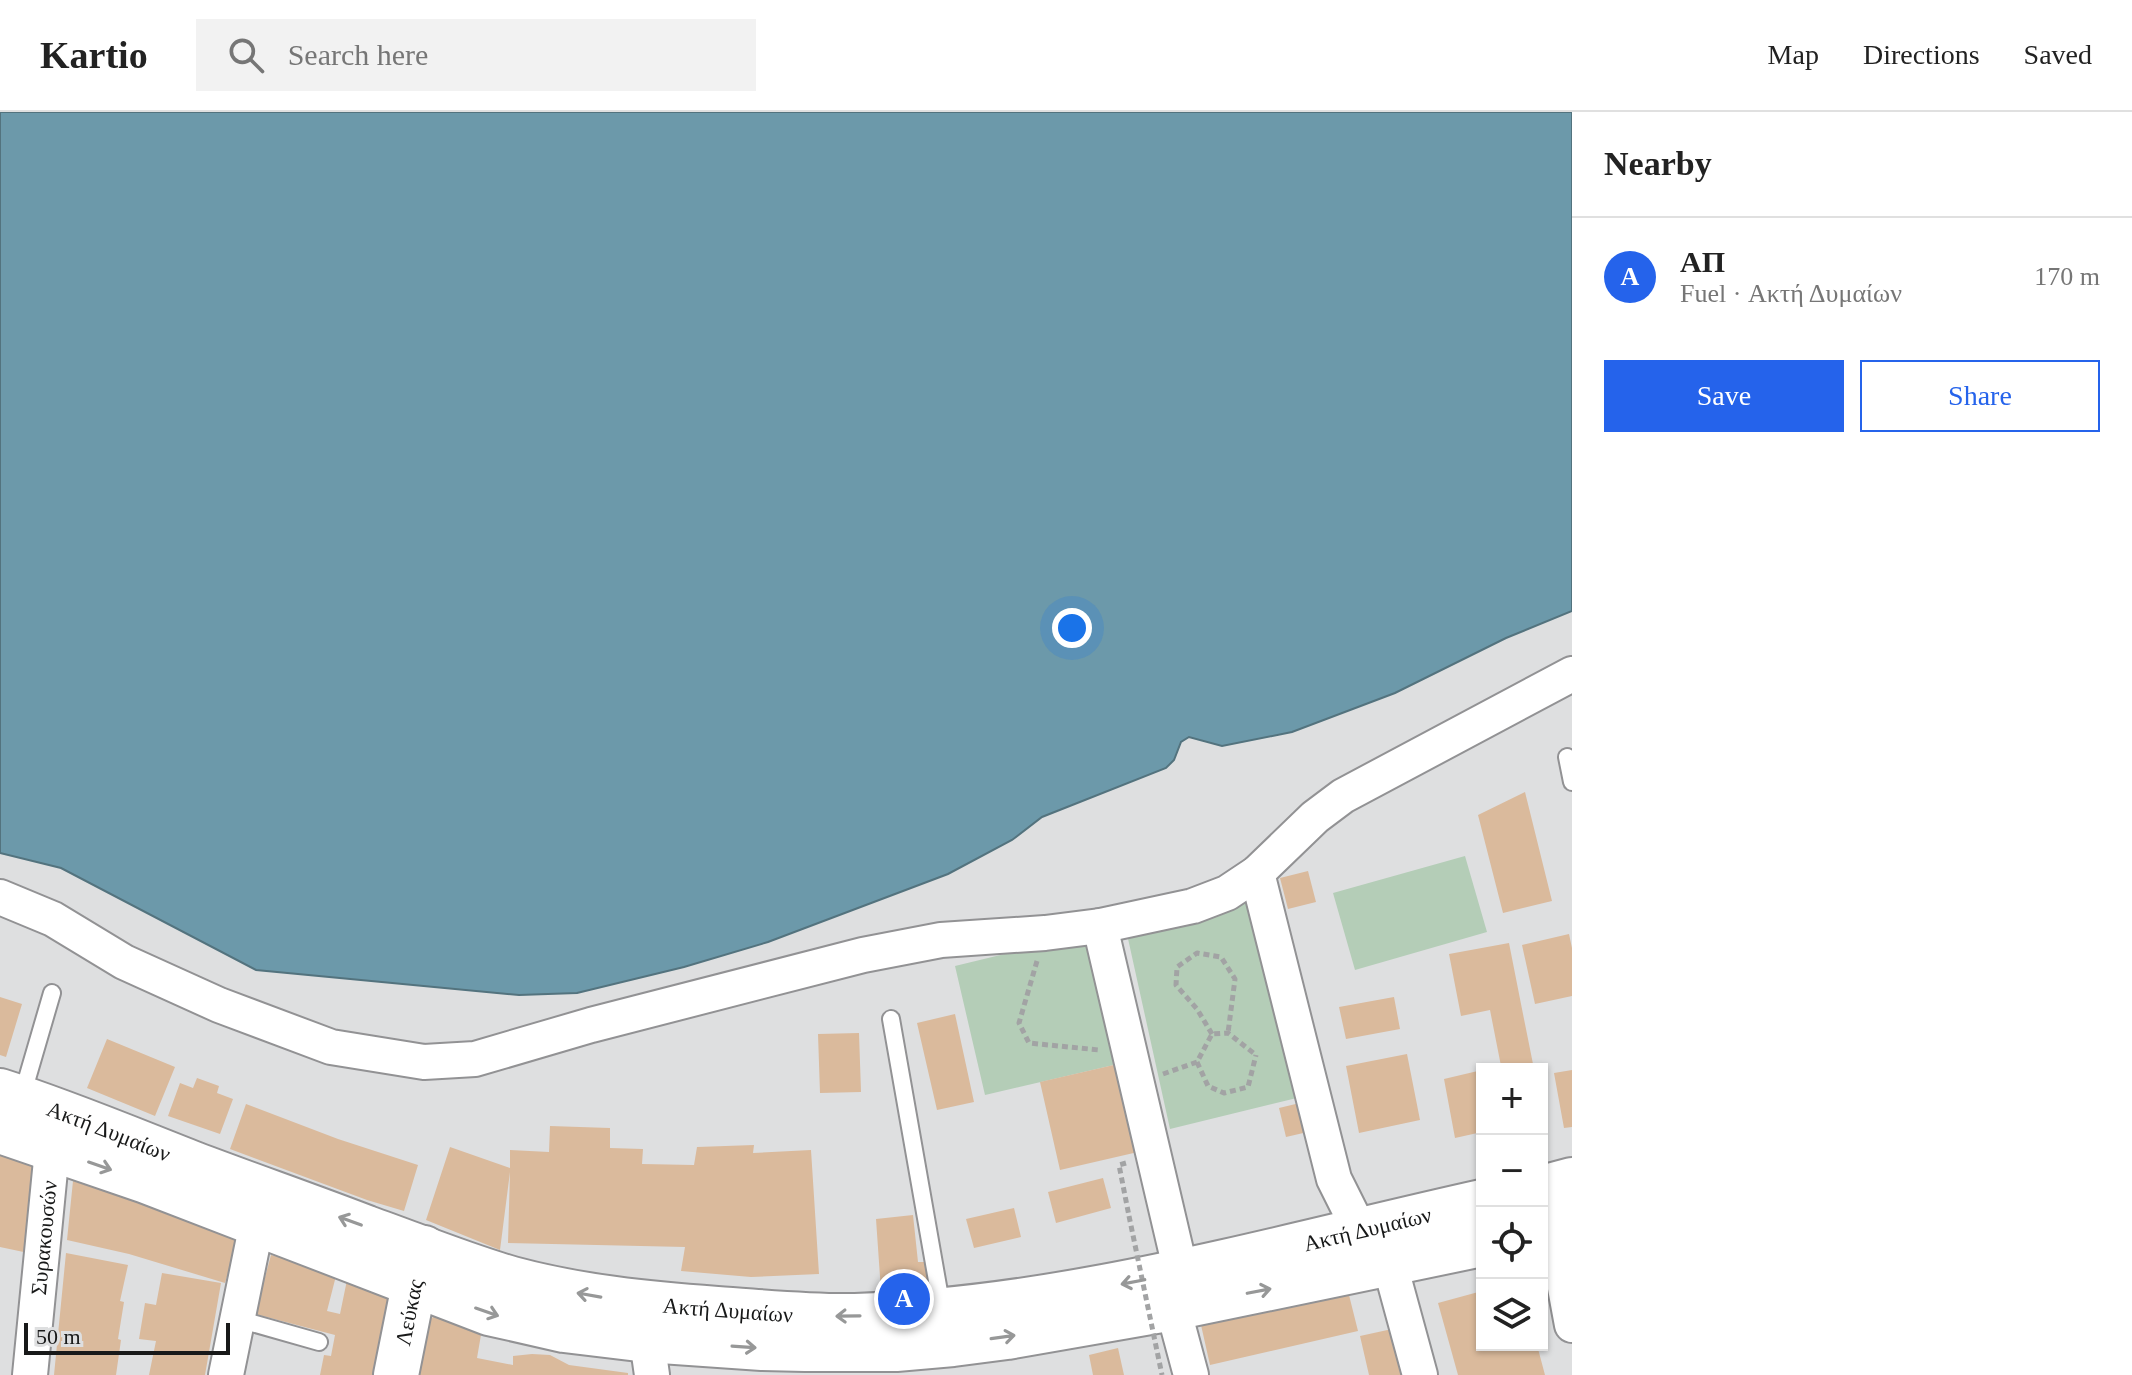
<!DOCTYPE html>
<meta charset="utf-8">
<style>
body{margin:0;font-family:Georgia,serif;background:#f2f2f2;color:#222}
.controls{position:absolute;right:24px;bottom:24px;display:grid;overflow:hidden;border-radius:0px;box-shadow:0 2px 6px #0004}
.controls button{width:72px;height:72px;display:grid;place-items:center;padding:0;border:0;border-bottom:2px solid #e0e0e0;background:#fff;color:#222;font:40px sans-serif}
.scale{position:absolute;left:24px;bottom:20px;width:206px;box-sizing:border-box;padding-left:8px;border:4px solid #181919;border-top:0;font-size:22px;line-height:28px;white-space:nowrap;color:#181919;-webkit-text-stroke:6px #dedfe0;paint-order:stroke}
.you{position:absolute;left:1072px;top:516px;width:28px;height:28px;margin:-20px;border:6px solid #fff;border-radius:50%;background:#1a73e8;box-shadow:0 0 0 12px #1a73e833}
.badge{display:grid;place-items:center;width:52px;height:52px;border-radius:50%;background:#2563eb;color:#fff;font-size:26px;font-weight:700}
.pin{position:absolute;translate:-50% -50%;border:4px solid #fff;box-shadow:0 2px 8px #0006}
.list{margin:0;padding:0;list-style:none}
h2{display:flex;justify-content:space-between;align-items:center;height:104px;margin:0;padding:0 32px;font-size:34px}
h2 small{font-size:26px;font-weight:400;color:#767676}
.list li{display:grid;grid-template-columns:52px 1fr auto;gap:24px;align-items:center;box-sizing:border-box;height:120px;padding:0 32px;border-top:2px solid #e0e0e0}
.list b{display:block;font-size:30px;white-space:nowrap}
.list p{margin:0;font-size:26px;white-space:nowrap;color:#767676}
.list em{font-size:26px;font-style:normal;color:#767676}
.actions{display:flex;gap:16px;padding:24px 32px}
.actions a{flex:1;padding:18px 0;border:2px solid #2563eb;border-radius:0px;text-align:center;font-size:28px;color:#2563eb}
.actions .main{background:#2563eb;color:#fff}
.icon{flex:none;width:44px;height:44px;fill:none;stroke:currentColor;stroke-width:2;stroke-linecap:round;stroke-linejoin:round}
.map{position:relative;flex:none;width:1572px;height:1263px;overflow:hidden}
header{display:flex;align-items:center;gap:48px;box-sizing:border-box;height:112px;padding:0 40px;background:#fff;border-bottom:2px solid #e0e0e0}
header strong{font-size:38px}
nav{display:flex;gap:44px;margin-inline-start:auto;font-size:28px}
.search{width:560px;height:72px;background:#f2f2f2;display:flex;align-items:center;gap:20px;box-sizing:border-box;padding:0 28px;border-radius:0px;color:#767676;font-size:30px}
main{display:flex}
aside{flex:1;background:#fff}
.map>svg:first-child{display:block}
</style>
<header>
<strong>Kartio</strong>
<div class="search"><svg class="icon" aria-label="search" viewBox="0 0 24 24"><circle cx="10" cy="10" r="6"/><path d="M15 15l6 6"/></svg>Search here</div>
<nav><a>Map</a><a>Directions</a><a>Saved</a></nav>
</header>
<main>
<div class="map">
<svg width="1572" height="1263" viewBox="0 0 1572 1263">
<rect width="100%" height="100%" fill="#dedfe0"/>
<path fill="#b4cdb7" d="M1465,744L1487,820L1355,858L1333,781Z
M1253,789L1305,984L1170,1017L1125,813Z
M1087,822L1118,952L985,983L955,854Z"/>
<path fill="#6c99aa" stroke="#53737e" stroke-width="2" d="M0,0H1572V499L1506,526L1395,581L1292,620L1222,634L1189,625L1181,630L1174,648L1166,656L1042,705L1012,728L948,762L768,830L684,855L577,881L519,883L256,858L61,756L0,741Z"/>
<path fill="#daba9c" d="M1525,680L1552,789L1503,801L1478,703Z
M1308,759L1316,790L1288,797L1280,766Z
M1569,822L1572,836V884L1535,892L1522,833Z
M1509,831L1521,892L1534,957H1494L1501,954L1490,898L1461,904L1449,842Z
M0,885L22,892L6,945L0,943Z
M1394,885L1400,917L1346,927L1339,895Z
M955,902L974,990L937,998L917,911Z
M859,921L861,980L820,981L818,922Z
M107,927L175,955L155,1004L87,976Z
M1407,942L1420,1008L1359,1021L1346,954Z
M1118,952L1138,1040L1060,1058L1040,970Z
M1482,958V1020L1455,1026L1444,967Z
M1572,958V1015L1564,1016L1554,961Z
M197,966L219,974L217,981L233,987L220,1022L168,1004L180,971L193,976Z
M1304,990L1312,1019L1286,1025L1279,996Z
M246,992L338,1027L418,1053L404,1099L367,1088L230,1037Z
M550,1014L610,1016V1036L643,1037L642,1052L694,1053L697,1035L754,1033L753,1041L811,1038L819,1162L751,1165L681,1159L685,1135L508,1131L510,1060L500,1138L426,1108L450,1035L510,1056V1038L549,1040Z
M0,1039L44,1055L33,1142L0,1135Z
M1103,1066L1111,1096L1056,1111L1048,1080Z
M73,1069L240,1122L225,1171L129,1142L67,1128Z
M1014,1096L1021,1125L974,1136L966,1107Z
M913,1103L918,1150H926L928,1175L881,1179L876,1107Z
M66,1141L128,1153L120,1189L124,1190L118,1227L121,1228L116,1263H54Z
M271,1143L337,1160L327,1199L340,1202L347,1168L392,1187L375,1263H320L324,1243L331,1244L335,1223L255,1202Z
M162,1161L221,1171L205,1263H149L156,1229L139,1227L145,1191L156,1193Z
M1348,1179L1358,1219L1210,1253L1201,1213Z
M1482,1179V1233H1537L1545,1263H1458L1438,1191Z
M438,1203L482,1217L477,1246L513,1253V1244L532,1242L550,1243L569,1253L628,1261V1263H416L425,1209Z
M1392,1217L1403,1263H1369L1360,1224Z
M1118,1236L1124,1263H1093L1089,1243Z"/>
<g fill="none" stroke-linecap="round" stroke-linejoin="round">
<g stroke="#929294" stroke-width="20">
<path id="lane" d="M1567,645L1572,670
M891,907L942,1197
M22,984L52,881
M238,1207L319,1230"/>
</g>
<g stroke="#929294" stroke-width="38">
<g id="street">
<path d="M1257,761L1334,1067L1359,1117"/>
<path d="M0,785L53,807L124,850L219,893L331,935L424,950L475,947L591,913L863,843L941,828L1045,821L1100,814L1193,794L1227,781L1257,761L1315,705L1343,684L1572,562"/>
<path d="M1100,814L1181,1160"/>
<path d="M1550,1095L1572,1213"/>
<path d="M1390,1153L1420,1263"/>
<path d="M1173,1196L1191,1263"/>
<path d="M647,1228L652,1263"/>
<path id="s1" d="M30,1263L52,1038"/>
<path d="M226,1263L257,1111"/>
</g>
</g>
<g stroke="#929294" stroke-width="48">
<g id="secondary">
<path id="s2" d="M396,1263L414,1173L424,1136"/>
</g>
</g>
<g stroke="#929294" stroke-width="48">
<g id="primary">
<path id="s3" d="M0,979C66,1000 130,1027 194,1052C252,1074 310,1094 367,1116C415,1133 463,1153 512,1167C579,1185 648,1192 717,1197C763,1200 809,1205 855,1204C1069,1197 1275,1136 1482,1090"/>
<path d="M0,1019L146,1069L489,1201L564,1218L647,1228L762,1236L805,1237H896L953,1232L1007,1225L1173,1196L1482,1132"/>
<path d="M1542,1076L1572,1068"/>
<path d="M1542,1119L1572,1112"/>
</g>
</g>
<path stroke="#a2a3a4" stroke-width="5" stroke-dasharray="6 4" stroke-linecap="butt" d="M1037,849L1019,911L1029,931L1099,938
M1212,922L1197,897L1176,873L1177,855L1197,841L1221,845L1235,867L1228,921
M1197,950L1208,974L1224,981L1248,975L1256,943
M1163,962L1197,950L1212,922L1228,921L1256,943
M1126,1051L1119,1053L1129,1104"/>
<use href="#lane" stroke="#fff" stroke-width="16"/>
<use href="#street" stroke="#fff" stroke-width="34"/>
<use href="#secondary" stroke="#fff" stroke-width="44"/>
<use href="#primary" stroke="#fff" stroke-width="44"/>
<path stroke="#a2a3a4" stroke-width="5" stroke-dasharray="6 4" stroke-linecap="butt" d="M1129,1104L1162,1263"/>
</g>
<defs><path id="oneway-shaft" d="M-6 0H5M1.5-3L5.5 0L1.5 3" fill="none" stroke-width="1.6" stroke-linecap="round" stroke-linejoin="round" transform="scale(2)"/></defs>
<g stroke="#979898">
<use href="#oneway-shaft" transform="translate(100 1054) rotate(19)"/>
<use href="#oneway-shaft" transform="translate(350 1109) rotate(-160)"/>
<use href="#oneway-shaft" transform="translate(1133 1170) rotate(169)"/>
<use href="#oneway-shaft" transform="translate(1259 1179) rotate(-11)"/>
<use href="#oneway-shaft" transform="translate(589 1183) rotate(-170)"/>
<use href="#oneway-shaft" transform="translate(487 1200) rotate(19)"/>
<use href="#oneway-shaft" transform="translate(848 1204) rotate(179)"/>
<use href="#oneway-shaft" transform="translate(1003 1225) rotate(-8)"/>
<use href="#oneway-shaft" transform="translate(744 1235) rotate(4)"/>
</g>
<g text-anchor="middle" stroke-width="8" stroke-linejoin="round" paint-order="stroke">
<g font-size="22" fill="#181919" stroke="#dedfe0">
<text dy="8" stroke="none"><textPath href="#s3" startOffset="116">Ακτή Δυμαίων</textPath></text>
<text dy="8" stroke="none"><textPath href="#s3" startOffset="1412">Ακτή Δυμαίων</textPath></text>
<text dy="8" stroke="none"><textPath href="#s1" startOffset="138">Συρακουσών</textPath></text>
<text dy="8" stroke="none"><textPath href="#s3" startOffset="764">Ακτή Δυμαίων</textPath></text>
<text dy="8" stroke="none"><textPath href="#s2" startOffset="64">Λεύκας</textPath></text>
</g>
</g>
</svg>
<div class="controls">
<button>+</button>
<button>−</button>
<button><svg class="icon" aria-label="locate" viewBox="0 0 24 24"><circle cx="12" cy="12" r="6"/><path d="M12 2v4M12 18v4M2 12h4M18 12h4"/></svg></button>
<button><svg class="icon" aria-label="layers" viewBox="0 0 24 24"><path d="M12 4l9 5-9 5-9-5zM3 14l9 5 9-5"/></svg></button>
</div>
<div class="scale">50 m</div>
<div class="you"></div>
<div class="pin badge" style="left:904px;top:1187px">A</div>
</div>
<aside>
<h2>Nearby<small></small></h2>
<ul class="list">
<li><span class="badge">A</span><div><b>ΑΠ</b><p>Fuel · Ακτή Δυμαίων</p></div><em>170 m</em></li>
</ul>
<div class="actions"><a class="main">Save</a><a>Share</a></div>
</aside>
</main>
